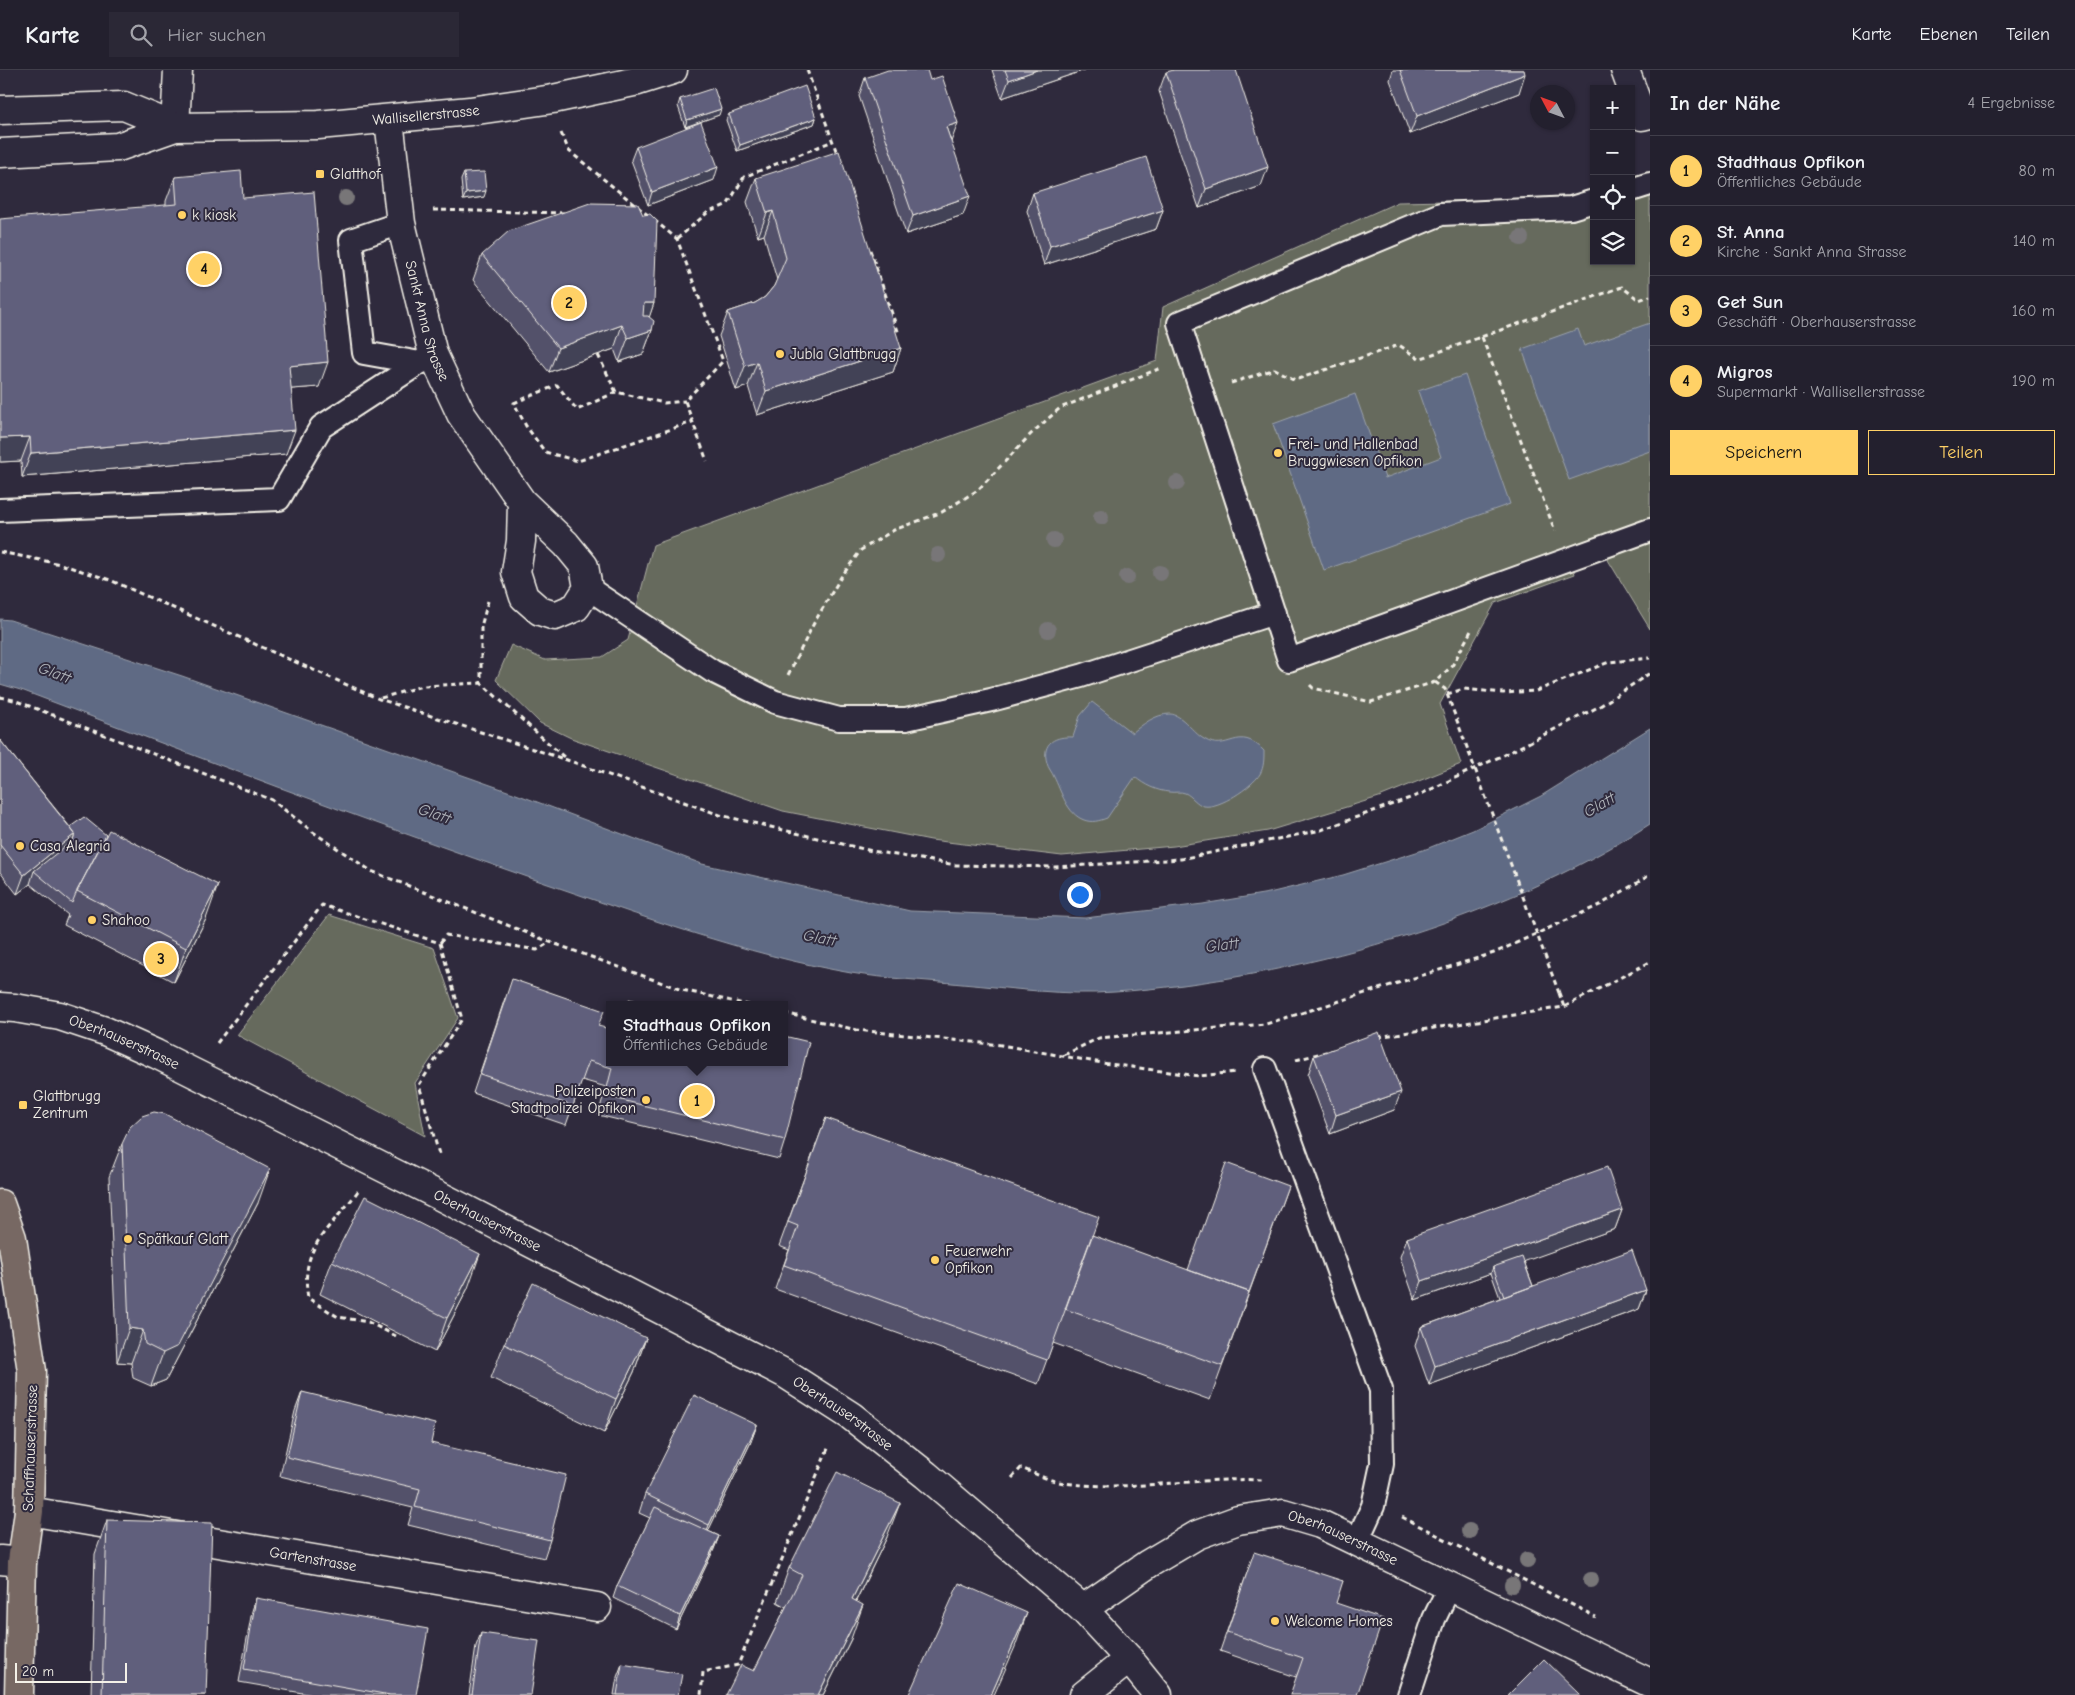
<!DOCTYPE html>
<html lang="de">
<meta charset="utf-8">
<style>
body{margin:0;font-family:"Comic Neue",sans-serif;background:#2b2836;color:#f1f3f6}
.controls{position:absolute;right:15px;top:15px;display:grid;overflow:hidden;border-radius:0px;box-shadow:0 1px 4px #0004}
.controls button{width:45px;height:45px;display:grid;place-items:center;padding:0;border:0;border-bottom:1px solid #403e4a;background:#23202e;color:#f1f3f6;font:25px sans-serif}
.compass{position:absolute;left:1530px;top:15px;width:45px;height:45px;border-radius:50%;background:#23202e;box-shadow:0 1px 4px #0004;rotate:311deg}
.scale{position:absolute;left:15px;bottom:12px;width:112px;box-sizing:border-box;padding-left:5px;border:2px solid #f4f1e8;border-top:0;font-size:14px;line-height:18px;white-space:nowrap;color:#f4f1e8;-webkit-text-stroke:4px #2f2a3d;paint-order:stroke}
.you{position:absolute;left:1079px;top:824px;width:18px;height:18px;margin:-12px;border:4px solid #fff;border-radius:50%;background:#1a73e8;box-shadow:0 0 0 8px #1a73e833}
.badge{display:grid;place-items:center;width:32px;height:32px;border-radius:50%;background:#ffd166;color:#111;font-size:16px;font-weight:700}
.pin{position:absolute;translate:-50% -50%;border:2px solid #fff;box-shadow:0 1px 5px #0006}
.popup{position:absolute;left:606px;top:931px;width:182px;height:65px;box-sizing:border-box;display:grid;place-content:center;border-radius:0px;background:#23202e;filter:drop-shadow(0 1px 4px #0005);font-size:16px;white-space:nowrap;color:#a3a3aa}
.popup b{font-size:19px;color:#f1f3f6}
.popup::after{content:'';position:absolute;left:50%;top:100%;margin-left:-10px;border:10px solid transparent;border-top-color:#23202e}
.list{margin:0;padding:0;list-style:none}
h2{display:flex;justify-content:space-between;align-items:center;height:65px;margin:0;padding:0 20px;font-size:21px}
h2 small{font-size:16px;font-weight:400;color:#a3a3aa}
.list li{display:grid;grid-template-columns:32px 1fr auto;gap:15px;align-items:center;box-sizing:border-box;height:70px;padding:0 20px;border-top:1px solid #403e4a}
.list b{display:block;font-size:19px;white-space:nowrap}
.list p{margin:0;font-size:16px;white-space:nowrap;color:#a3a3aa}
.list em{font-size:16px;font-style:normal;color:#a3a3aa}
.actions{display:flex;gap:10px;padding:15px 20px}
.actions a{flex:1;padding:11px 0;border:1px solid #ffd166;border-radius:0px;text-align:center;font-size:18px;color:#ffd166}
.actions .main{background:#ffd166;color:#111}
.icon{flex:none;width:28px;height:28px;fill:none;stroke:currentColor;stroke-width:2;stroke-linecap:round;stroke-linejoin:round}
.map{position:relative;flex:none;width:1650px;height:1625px;overflow:hidden}
header{display:flex;align-items:center;gap:30px;box-sizing:border-box;height:70px;padding:0 25px;background:#23202e;border-bottom:1px solid #403e4a}
header strong{font-size:24px}
nav{display:flex;gap:28px;margin-inline-start:auto;font-size:18px}
.search{width:350px;height:45px;background:#2b2836;display:flex;align-items:center;gap:12px;box-sizing:border-box;padding:0 18px;border-radius:0px;color:#a3a3aa;font-size:19px}
main{display:flex}
aside{flex:1;background:#23202e}
.map>svg:first-child{display:block}
</style>
<header>
<strong>Karte</strong>
<div class="search"><svg class="icon" aria-label="search" viewBox="0 0 24 24"><circle cx="10" cy="10" r="6"/><path d="M15 15l6 6"/></svg>Hier suchen</div>
<nav><a>Karte</a><a>Ebenen</a><a>Teilen</a></nav>
</header>
<main>
<div class="map">
<svg width="1650" height="1625" viewBox="0 0 1650 1625">
<rect width="100%" height="100%" fill="#2f2a3d"/>
<filter id="ink" filterUnits="userSpaceOnUse"><feTurbulence type="fractalNoise" baseFrequency=".02" numOctaves="2"/><feDisplacementMap in="SourceGraphic" scale="10" xChannelSelector="R" yChannelSelector="G"/><feConvolveMatrix kernelMatrix="1 2 1 2 8 2 1 2 1" color-interpolation-filters="sRGB"/></filter>
<g filter="url(#ink)">
<path fill="#666a5d" stroke="#adaea2" d="M1650,122V559L1605,485L1573,498L1575,504L1495,533L1440,634L1461,694L1379,727L1268,761L1174,776L1062,786L931,770L783,741L571,668L540,653L496,610L511,575L545,590L602,587L628,570L653,475L1157,291L1163,237L1398,132L1594,128V191H1631V127Z
M329,845L434,878L458,948L415,1013L425,1066L237,965Z"/>
<path fill="#5f6b84" stroke="#9ba1ac" d="M1650,253V381L1569,410L1522,279L1578,259L1584,276Z
M1465,305L1510,434L1324,500L1273,354L1355,324L1385,408L1441,387L1418,321Z
M0,549L10,550L182,606L516,724L702,794L910,841L1085,848L1203,834L1269,823L1343,805L1426,779L1473,760L1541,726L1650,658V754C1500,851 1293,909 1115,922C1064,926 1012,918 962,914C925,910 887,909 851,903C743,884 642,846 539,811C366,751 195,686 24,621L0,614Z
M1092,632L1132,663C1142,655 1155,644 1170,644C1182,644 1193,663 1204,669C1228,684 1238,653 1264,681C1264,689 1264,697 1260,704C1252,717 1219,739 1204,736C1196,734 1192,726 1185,723C1181,721 1174,723 1169,722C1157,721 1144,715 1135,707L1107,748C1099,751 1092,753 1084,750C1067,744 1061,721 1054,707C1052,702 1048,698 1047,693C1041,672 1056,666 1073,667L1080,646Z"/>
<g fill="none" stroke-linecap="round" stroke-linejoin="round">
<g stroke="#f4f1e8" stroke-width="26">
<path id="service" d="M1631,120L1650,114
M1594,131L1571,138L1441,144L1179,253L1289,590L1650,460
M401,153L351,170L364,283L420,293
M0,440L279,429L321,357L433,284
M588,518L712,601L775,632L839,649H906L991,630L1081,606L1274,543
M1265,999L1381,1320L1382,1394L1373,1436L1357,1471
M1409,1625L1434,1549L1449,1518"/>
</g>
<g stroke="#f4f1e8" stroke-width="31">
<g id="minor">
<path d="M1625,0L1642,46L1650,44"/>
<path id="s1" d="M389,50L401,153L433,284L461,344L522,432L566,474L584,496L588,518L576,537L555,546L540,541L524,527L516,502L521,471L522,432"/>
<path d="M175,57L178,0"/>
<path id="s2" d="M29,1441L597,1537"/>
<path d="M0,1490L22,1492"/>
<path d="M1084,1625L1129,1589"/>
</g>
</g>
<g stroke="#f4f1e8" stroke-width="31">
<g id="tertiary">
<path id="s3" d="M0,937L15,938L60,946L105,961L156,984L436,1124L784,1303L851,1346L926,1405L1083,1539L1129,1589L1158,1625"/>
<path id="s4" d="M1083,1539L1148,1494L1197,1465L1238,1450L1283,1443L1320,1454L1650,1613"/>
</g>
</g>
<g stroke="#f4f1e8" stroke-width="31">
<g id="secondary">
<path d="M0,40L124,36L175,57"/>
<path id="s5" d="M0,83L118,77L175,57L318,55L470,41L553,29L638,11L673,0"/>
</g>
</g>
<g stroke="#f4f1e8" stroke-width="31">
<path id="primary" d="M0,1134L12,1168L32,1301L29,1441L22,1492L19,1625"/>
</g>
<path stroke="#f4f1e8" stroke-width="3" stroke-dasharray="5 4" stroke-linecap="butt" d="M807,0L838,86
M561,63L569,81L649,146
M433,140L566,143
M654,150L677,169L723,291L685,331L707,391
M677,169L707,143L728,134L744,107L833,71
M870,180L899,264
M1482,267L1555,461
M598,285L616,322L664,333L685,331
M1231,313L1275,299L1295,310L1399,275L1419,289L1622,217L1639,230L1650,226
M616,322L577,340L557,315L514,333L526,356L545,382L578,391L692,352
M0,482L60,494L110,510L379,629L567,690L720,745L872,781L956,795L1055,797L1181,789L1321,760L1421,724L1514,680L1600,636L1650,603
M488,531L481,557V613L565,688
M788,605L814,553L841,507L861,480L894,460L942,442L978,420L1031,364L1060,338L1161,298
M1435,612L1445,619L1450,632
M1310,615L1313,618L1371,632L1435,612L1452,596L1472,559
M1447,624L1464,619L1503,623L1536,621L1609,592L1650,588
M0,627L14,630L272,730L313,762L371,801L550,872L682,920L749,935
M381,628L422,616L481,613
M440,873L446,865L537,880L550,872
M1559,923L1564,937
M784,943L857,960L1001,975L1102,993L1199,1006L1236,1002
M1378,967L1564,937L1650,892
M217,973L322,835L440,873L462,949L419,1015L439,1084
M1064,985L1099,968L1266,954L1494,883L1600,835L1650,805
M1296,990L1333,980
M358,1121C331,1159 299,1175 308,1228L338,1247L368,1252L396,1266
M1012,1408L1021,1398C1034,1403 1050,1411 1064,1413C1130,1422 1198,1407 1264,1410
M1402,1447L1596,1547
M701,1625L703,1602L738,1595L829,1376"/>
<use href="#service" stroke="#2f2a3d" stroke-width="22"/>
<use href="#minor" stroke="#2f2a3d" stroke-width="28"/>
<use href="#tertiary" stroke="#2f2a3d" stroke-width="28"/>
<use href="#secondary" stroke="#2f2a3d" stroke-width="28"/>
<use href="#primary" stroke="#776864" stroke-width="28"/>
<path stroke="#f4f1e8" stroke-width="3" stroke-dasharray="5 4" stroke-linecap="butt" d="M1450,632L1559,923"/>
</g>
<g fill="#787678">
<circle cx="346" cy="128" r="8"/>
<circle cx="1521" cy="168" r="8"/>
<circle cx="1177" cy="413" r="8"/>
<circle cx="1101" cy="447" r="8"/>
<circle cx="1054" cy="470" r="8"/>
<circle cx="938" cy="485" r="8"/>
<circle cx="1160" cy="503" r="8"/>
<circle cx="1127" cy="507" r="8"/>
<circle cx="1048" cy="560" r="8"/>
<circle cx="1469" cy="1461" r="8"/>
<circle cx="1527" cy="1490" r="8"/>
<circle cx="1591" cy="1510" r="8"/>
<circle cx="1512" cy="1515" r="8"/>
</g>
<path fill="#53516b" stroke="#f4f1e8" d="M992,0H1085L1002,28Z
M1393,0H1524L1519,23L1410,64L1390,10Z
M1166,2L1261,116L1199,138L1159,21Z
M865,8L951,72L963,145L906,164L859,26Z
M680,29L719,45L685,57L678,36Z
M729,44L816,48L814,54L737,81L726,50Z
M636,77L714,110L648,135L631,90Z
M464,103L484,127L463,130L461,110Z
M175,107L243,128L319,317L291,319L286,384L22,407L21,391L0,392L166,135V131Z
M756,108L901,278L893,302L757,345L748,316L736,320L719,266L728,242L755,233L765,227L774,216L777,210L764,165L758,167L747,132Z
M1033,123L1163,140L1156,159L1044,195L1027,141Z
M482,185L654,233L649,247L652,260L643,284L619,292L614,279L549,302L473,210Z
M0,670L70,757L206,849L174,912L64,855L68,845L30,814L17,824L0,802Z
M505,928L598,956L785,1070L779,1089L598,1045L606,1017L582,1010L566,1055L473,1023Z
M1314,986L1394,1040L1330,1064L1308,1005Z
M826,1048L1092,1166L1187,1200L1288,1116L1210,1330L1053,1273L1038,1314L775,1219L789,1180L779,1176Z
M122,1074L258,1133L166,1310L151,1316L133,1308L131,1293L117,1292L109,1107Z
M1622,1140L1615,1159L1524,1191L1533,1216L1646,1220L1639,1239L1429,1315L1415,1276L1421,1257L1500,1228L1491,1203L1415,1230L1400,1187L1407,1168Z
M332,1191L468,1218L435,1282L320,1224Z
M646,1268L634,1302L604,1363L491,1308L504,1274Z
M302,1322L431,1373L550,1470L544,1488L408,1455L413,1438L280,1406L295,1341Z
M757,1355L750,1374L708,1461L719,1466L714,1479L676,1559L613,1528L617,1516L650,1448L639,1443L645,1424Z
M107,1450L206,1625H91L95,1484Z
M887,1467L856,1531L851,1569L823,1625H726L754,1601L786,1537L777,1532L789,1498Z
M1248,1500L1343,1511L1296,1607L1220,1581Z
M256,1528L416,1625H314L239,1612L252,1541Z
M481,1563L531,1625H469L476,1576Z
M622,1594L678,1625H614L617,1607Z"/>
<path fill="#434257" stroke="#f4f1e8" d="M1037,0H1085L1002,28L1009,10Z
M1525,4L1519,23L1410,64L1417,46Z
M721,39L719,45L685,57L687,50Z
M816,48L814,54L737,81L740,75Z
M958,53L951,72L946,57Z
M718,97L714,110L648,135L652,122Z
M1268,97L1261,116L1199,138L1206,119Z
M486,121L484,127L463,130L466,123Z
M970,126L963,145L906,164L913,146Z
M1163,140L1156,159L1044,195L1050,176Z
M773,141L764,165L758,167L767,143Z
M644,233H654L646,257H635Z
M622,255L614,279L549,302L558,278Z
M652,260L643,284L619,292L628,268Z
M901,278L893,302L757,345L766,321Z
M328,292L319,317L280,320L289,296Z
M757,292L748,316L736,320L745,296Z
M295,360L286,384L22,407L31,383Z
M30,367L21,391L0,392V368Z
M75,764L68,783L34,801L30,814L17,824L24,805Z
M218,815L206,849L174,912L186,878Z
M1401,1022L1394,1040L1330,1064L1336,1045Z
M270,1099L258,1133L166,1310L151,1316L163,1283Z
M1622,1140L1615,1159L1495,1202L1493,1197L1491,1203L1415,1230L1422,1211Z
M480,1184L468,1218L435,1282L447,1248Z
M1646,1220L1639,1239L1429,1315L1435,1296Z
M129,1258L143,1260L131,1293L117,1292Z
M646,1268L634,1302L604,1363L616,1329Z
M757,1355L750,1374L702,1474L709,1455Z
M900,1433L887,1467L840,1563L852,1529Z
M719,1466L714,1479L676,1559L680,1546Z
M863,1535L851,1569L823,1625H818Z
M1027,1543L1015,1577L994,1625H991Z"/>
<path fill="#605e7c" stroke="#f4f1e8" d="M888,0H927L930,10L942,6L958,53L946,57L970,126L913,146L865,8Z
M1005,0H1037L1009,10Z
M1174,0H1236L1268,97L1206,119L1166,2Z
M1400,0H1524L1525,4L1417,46Z
M805,16L816,48L740,75L729,44Z
M714,18L721,39L687,50L680,29Z
M701,52L718,97L652,122L636,77Z
M839,81L901,278L766,321L757,292L745,296L728,242L755,233L765,227L774,216L786,188L773,141L767,143L756,108Z
M1146,87L1163,140L1050,176L1033,123Z
M241,101L243,128L314,122L328,292L289,296L295,360L31,383L30,367L0,368V149L177,134L175,107Z
M484,102L486,121L466,123L464,103Z
M590,133L638,134L643,145L650,144L657,151L654,233H644L643,246H648L654,251L652,260L628,268L622,255L558,278L482,185L509,161Z
M0,670L75,764L24,805L0,775Z
M84,747L106,765L77,821L72,833L34,801L73,770L75,764L70,757Z
M109,760L218,815L186,878L77,821Z
M512,909L604,941L598,956L610,959V992H784V966L809,972L785,1070L605,1026L612,998L589,991L573,1036L480,1004Z
M629,929L655,935H628Z
M1379,962L1401,1022L1336,1045L1314,986Z
M154,1042L165,1044L270,1099L178,1276L163,1283L145,1274L143,1260L129,1258L122,1074L130,1057L142,1046Z
M826,1048L1099,1147L1047,1290L784,1195L798,1156L788,1152Z
M1226,1093L1288,1116L1249,1222L1188,1200Z
M1607,1097L1622,1140L1422,1211L1407,1168Z
M365,1126L480,1184L447,1248L332,1191Z
M1092,1165L1249,1222L1222,1296L1065,1239Z
M1632,1180L1646,1220L1435,1296L1421,1257Z
M1522,1187L1533,1216L1504,1227L1493,1197Z
M533,1213L646,1268L616,1329L504,1274Z
M302,1322L435,1354L431,1373L566,1405L550,1470L415,1437L420,1419L287,1387Z
M694,1325L757,1355L709,1455L645,1424Z
M837,1402L900,1433L852,1529L863,1535L818,1625H726L741,1595L754,1601L802,1505L789,1498Z
M655,1437L719,1466L680,1546L617,1516Z
M107,1450L212,1453L206,1625H102Z
M1254,1482L1343,1511L1336,1533L1383,1549L1357,1625H1290L1303,1588L1227,1562Z
M959,1513L1027,1543L991,1625H911L909,1624Z
M256,1528L428,1559L416,1625H390L244,1599Z
M481,1563L539,1571L531,1625H472Z
M1544,1589L1581,1625H1508Z
M622,1594L682,1604L678,1625H617Z"/>
</g>
<g fill="#ffd166" stroke="#2f2a3d" stroke-width="2">
<rect x="315" y="99" width="10" height="10" rx="2.5"/>
<circle cx="182" cy="145" r="5"/>
<circle cx="780" cy="284" r="5"/>
<circle cx="1278" cy="383" r="5"/>
<circle cx="20" cy="776" r="5"/>
<circle cx="92" cy="850" r="5"/>
<circle cx="646" cy="1030" r="5"/>
<rect x="18" y="1030" width="10" height="10" rx="2.5"/>
<circle cx="128" cy="1169" r="5"/>
<circle cx="935" cy="1190" r="5"/>
<circle cx="1275" cy="1551" r="5"/>
</g>
<g text-anchor="middle" stroke-width="4" stroke-linejoin="round" paint-order="stroke">
<g font-size="15" fill="#f4f1e8" stroke="#2f2a3d">
<text dy="5" stroke="none"><textPath href="#s5" startOffset="430">Wallisellerstrasse</textPath></text>
<text dy="5" stroke="none"><textPath href="#s1" startOffset="205">Sankt Anna Strasse</textPath></text>
<text dy="5" stroke="none"><textPath href="#s3" startOffset="130">Oberhauserstrasse</textPath></text>
<text dy="5" stroke="none"><textPath href="#s3" startOffset="535">Oberhauserstrasse</textPath></text>
<text dy="5" stroke="none"><textPath href="#s3" startOffset="940">Oberhauserstrasse</textPath></text>
<text transform="translate(30 1378) rotate(-88)" y="5">Schaffhauserstrasse</text>
<text dy="5" stroke="none"><textPath href="#s4" startOffset="290">Oberhauserstrasse</textPath></text>
<text dy="5" stroke="none"><textPath href="#s2" startOffset="288">Gartenstrasse</textPath></text>
</g>
<g font-size="15" fill="#f4f1e8" stroke="#2f2a3d" text-anchor="start">
<text x="330" y="109">Glatthof</text>
<text x="192" y="150">k kiosk</text>
<text x="790" y="289">Jubla Glattbrugg</text>
<text x="1288" y="379">Frei- und Hallenbad<tspan x="1288" dy="17">Bruggwiesen Opfikon</tspan></text>
<text x="30" y="781">Casa Alegria</text>
<text x="102" y="855">Shahoo</text>
<text x="636" y="1026" text-anchor="end">Polizeiposten<tspan x="636" dy="17">Stadtpolizei Opfikon</tspan></text>
<text x="33" y="1031">Glattbrugg<tspan x="33" dy="17">Zentrum</tspan></text>
<text x="138" y="1174">Spätkauf Glatt</text>
<text x="945" y="1186">Feuerwehr<tspan x="945" dy="17">Opfikon</tspan></text>
<text x="1285" y="1556">Welcome Homes</text>
</g>
<g font-size="16" font-style="italic" fill="#b1b5bb" stroke="#2f2a3d">
<text transform="translate(55 602) rotate(21)" y="6">Glatt</text>
<text transform="translate(1599 734) rotate(-30)" y="6">Glatt</text>
<text transform="translate(435 743) rotate(19)" y="6">Glatt</text>
<text transform="translate(820 867) rotate(11)" y="6">Glatt</text>
<text transform="translate(1222 874) rotate(-7)" y="6">Glatt</text>
</g>
</g>
</svg>
<div class="controls">
<button>+</button>
<button>−</button>
<button><svg class="icon" aria-label="locate" viewBox="0 0 24 24"><circle cx="12" cy="12" r="6"/><path d="M12 2v4M12 18v4M2 12h4M18 12h4"/></svg></button>
<button><svg class="icon" aria-label="layers" viewBox="0 0 24 24"><path d="M12 4l9 5-9 5-9-5zM3 14l9 5 9-5"/></svg></button>
</div>
<svg class="compass" viewBox="-18 -18 36 36"><path d="M0-13l5 13h-10z" fill="#e53935"/><path d="M0 13l5-13h-10z" fill="#a3a3aa"/></svg>
<div class="scale">20 m</div>
<div class="you"></div>
<div class="pin badge" style="left:697px;top:1031px">1</div>
<div class="popup"><b>Stadthaus Opfikon</b>Öffentliches Gebäude</div>
<div class="pin badge" style="left:569px;top:233px">2</div>
<div class="pin badge" style="left:161px;top:889px">3</div>
<div class="pin badge" style="left:204px;top:199px">4</div>
</div>
<aside>
<h2>In der Nähe<small>4 Ergebnisse</small></h2>
<ul class="list">
<li><span class="badge">1</span><div><b>Stadthaus Opfikon</b><p>Öffentliches Gebäude</p></div><em>80 m</em></li>
<li><span class="badge">2</span><div><b>St. Anna</b><p>Kirche · Sankt Anna Strasse</p></div><em>140 m</em></li>
<li><span class="badge">3</span><div><b>Get Sun</b><p>Geschäft · Oberhauserstrasse</p></div><em>160 m</em></li>
<li><span class="badge">4</span><div><b>Migros</b><p>Supermarkt · Wallisellerstrasse</p></div><em>190 m</em></li>
</ul>
<div class="actions"><a class="main">Speichern</a><a>Teilen</a></div>
</aside>
</main>
